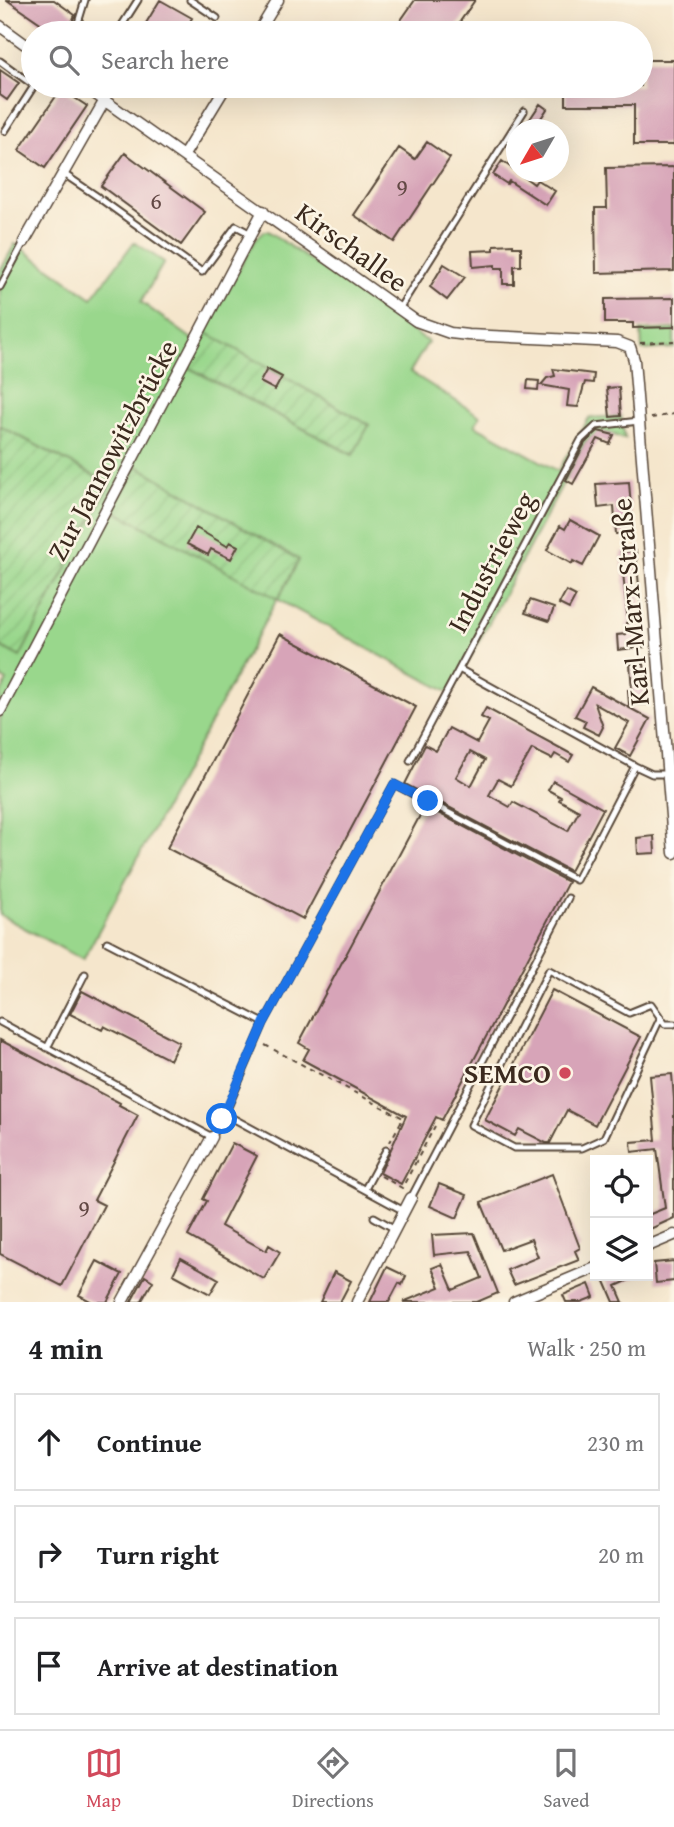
<!DOCTYPE html>
<meta charset="utf-8">
<style>
body{margin:0;font-family:"Gentium Book Plus",serif;background:#f2f2f2;color:#202124}
.controls{position:absolute;right:21px;bottom:21px;display:grid;overflow:hidden;border-radius:0px;box-shadow:0 7px 28px #0002}
.controls button{width:63px;height:63px;display:grid;place-items:center;padding:0;border:0;border-bottom:2px solid #e0e0e0;background:#fff;color:#202124;font:35px sans-serif}
.compass{position:absolute;left:506px;top:119px;width:63px;height:63px;border-radius:50%;background:#fff;box-shadow:0 7px 28px #0002;rotate:231deg}
.stop{position:absolute;width:21px;height:21px;margin:-16px;border:5px solid #1a73e8;border-radius:50%;background:#fff}
.stop.end{background:#1a73e8;border-color:#fff;box-shadow:0 2px 7px #0008}
.list{margin:0;padding:0;list-style:none}
h2{display:flex;justify-content:space-between;align-items:center;height:91px;margin:0;padding:0 28px;font-size:30px}
h2 small{font-size:23px;font-weight:400;color:#757577}
.list li{display:grid;grid-template-columns:46px 1fr auto;gap:21px;align-items:center;box-sizing:border-box;height:98px;margin:0 14px 14px;padding:0 14px;border:2px solid #e0e0e0;border-radius:0px}
.list b{display:block;font-size:26px;white-space:nowrap}
.list em{font-size:23px;font-style:normal;color:#757577}
.icon{flex:none;width:38px;height:38px;fill:none;stroke:currentColor;stroke-width:2;stroke-linecap:round;stroke-linejoin:round}
.map{position:relative;flex:none;width:674px;height:1302px;overflow:hidden}
.search{position:absolute;background:#fff;box-shadow:0 7px 28px #0002;left:21px;right:21px;top:21px;height:77px;display:flex;align-items:center;gap:18px;box-sizing:border-box;padding:0 24px;border-radius:38px;color:#757577;font-size:26px}
.sheet{height:427px;background:#fff}
nav{display:flex;justify-content:space-around;align-items:center;box-sizing:border-box;height:98px;border-top:2px solid #e0e0e0;background:#fff;font-size:19px;color:#757577}
nav a{display:grid;justify-items:center;gap:4px}
nav .on{color:#d1495b}
.map>svg:first-child{display:block}
</style>
<div class="map">
<svg width="674" height="1302" viewBox="0 0 674 1302">
<defs>
<pattern id="garden-furrows" width="10" height="10" patternUnits="userSpaceOnUse" patternTransform="scale(1.75)"><rect width="10" height="10" fill="#99d78c"/><path d="M-1 1l2-2M0 10L10 0M9 11l2-2" fill="none" stroke="#85b978"/></pattern>
</defs>
<rect width="100%" height="100%" fill="#fcf5e5"/>
<filter id="ink" filterUnits="userSpaceOnUse"><feTurbulence type="fractalNoise" baseFrequency=".0143" numOctaves="2"/><feDisplacementMap in="SourceGraphic" scale="14" xChannelSelector="R" yChannelSelector="G"/><feConvolveMatrix kernelMatrix="1 2 1 2 8 2 1 2 1" color-interpolation-filters="sRGB"/></filter>
<filter id="wash" filterUnits="userSpaceOnUse"><feTurbulence type="fractalNoise" baseFrequency=".00686" numOctaves="4" result="noise"/><feDisplacementMap in="SourceGraphic" scale="28" xChannelSelector="R" yChannelSelector="G"/><feGaussianBlur stdDeviation="1.57" result="paint"/><feColorMatrix in="noise" values="0 0 0 0 0 0 0 0 0 0 0 0 0 0 0 0 0 1.4 0 .05"/><feComposite in="paint" operator="in"/></filter>
<g filter="url(#wash)">
<rect width="100%" height="100%" fill="#f5e6cc"/>
<path fill="#99d78c" stroke="#6a8055" stroke-width="2" fill-rule="evenodd" d="M264,231H268L428,342L410,372L480,416L475,425L558,471L589,418L621,416L625,439C607,433 600,427 585,442L451,694L277,599L83,960L0,915V695L7,681L0,677V646L20,656L110,485L0,426V271L15,244L92,298L134,242L164,262L141,302L199,344L188,367L352,455L369,425L205,332L255,240ZM137,466L299,560L278,599H277Z
M674,329V348L642,350L641,331Z"/>
<path fill="url(#garden-furrows)" stroke="#6a8055" stroke-width="2" d="M205,332L369,425L353,455L188,367Z
M0,426L110,484L20,657L0,646Z
M137,466L299,560L278,599L113,510Z"/>
<g id="blocks">
<path fill="#d7a4b8" fill-rule="evenodd" d="M7,0H54L75,15L67,33H55Z
M160,0L192,18L183,33H140Z
M415,0H475L452,33H392Z
M641,60H674V145H634V105H566V86H641Z
M0,70L19,83L7,100L0,95Z
M61,89L87,106L45,168L19,150Z
M540,104L547,109L533,130L526,125Z
M427,142L450,158L394,242L354,215L399,148L415,159Z
M125,153L205,212L181,245L101,186Z
M502,161L534,184L537,180L555,191L546,205L509,181L507,184L493,175Z
M674,167V271L596,273L595,208H607L606,168Z
M513,244V247H521V266H514V284H503V268H495V265L473,267L472,251L494,250V245Z
M444,264L465,277L447,300L430,287Z
M674,298V327L633,328V323H605V299Z
M267,369L282,377L275,390L260,382Z
M553,369L594,374L593,383L585,382L578,407L567,406L569,390L541,385L547,378L555,376Z
M528,380L539,381L538,390L527,389Z
M619,387L621,416L610,417L607,388Z
M598,431L614,435L610,444L598,439L573,484L566,480L585,443Z
M629,482L633,533L616,534L614,506L598,508L596,484Z
M570,520L599,536L583,566L573,561L572,564L547,550L560,526L565,529Z
M196,528L227,546L230,542L238,546L231,559L211,549L208,555L187,544Z
M636,551L644,647L618,650L617,635L626,634V623H628L621,552Z
M566,591L576,596L569,609L559,604Z
M530,600L554,608L549,621L525,613Z
M280,634L416,707L303,919L167,848Z
M630,664H644L649,704L629,705L628,690H632Z
M591,687L650,719L630,756L615,748L629,723L595,704L603,727L599,735L583,727L586,721L575,716Z
M486,708L573,755L569,762L555,754L552,759L532,749L511,786L498,779L489,795L510,807L513,802L568,831L579,811L559,800L561,797L548,790L553,781L603,809L570,871L405,784L425,745L436,751L449,728L477,743L489,721L481,717ZM470,752L485,760L471,786L456,777Z
M425,806L568,882L442,1120L436,1117L401,1184L380,1173L406,1116L303,1060L309,1049L299,1043Z
M654,836L655,853L638,854L637,838Z
M552,990L641,1037L595,1125L567,1110L550,1143H546L519,1129L515,1136L485,1120Z
M82,991L179,1042L170,1060L104,1026L102,1030L70,1014Z
M0,1040L120,1103L119,1105L138,1115L94,1200L104,1205L62,1286L0,1254Z
M672,1074L674,1099V1218L648,1230V1215L665,1208L657,1149L632,1152L631,1142L656,1140L650,1076Z
M232,1143L257,1156L221,1226L266,1251L269,1245L280,1252L264,1279L188,1236L207,1201L203,1199Z
M552,1174L580,1248L575,1251L579,1260L514,1285L507,1270L538,1257L531,1239L501,1250L481,1202Z
M439,1184L467,1195L457,1218L430,1206Z
M474,1233L498,1293L477,1302H403L440,1287L432,1268L442,1264L453,1290L482,1278L471,1251L434,1255L432,1235Z
M181,1258L219,1279L210,1294L173,1274Z
M97,1261L122,1274L107,1302H92L79,1295Z
M674,1261V1281L656,1283L654,1263Z
M387,1267L406,1276L402,1285L399,1283L389,1302H370Z
M334,1272L351,1281L340,1302H320Z
M145,1276L153,1281L141,1302H131Z
M612,1276H638L616,1286L623,1302H614L604,1279Z
M589,1284L594,1297L581,1302H566L563,1295Z"/>
</g>
</g>
<g filter="url(#ink)">
<use href="#blocks" fill-opacity="0" stroke="#574638" stroke-width="2"/>
<g fill="none" stroke-linecap="round" stroke-linejoin="round">
<g stroke="#574638" stroke-width="9">
<path id="service" d="M190,0L217,18
M72,33L78,23L85,0
M117,33L138,0
M0,61L33,85
M5,131L34,86
M64,174L98,197
M102,200L202,272L236,226L251,234
M0,287L24,242
M399,309L524,111
M459,669L635,766L652,774H667
M410,761L581,440L596,426L639,421
M107,942L264,1023
M660,1019L604,1138L582,1148H514L471,1125L549,970L629,1013L651,1004L665,1024H674
M0,1022L212,1137L225,1114L264,1023L394,784L576,880L635,766
M47,1048L85,974
M225,1114L404,1211
M365,1189L386,1150
M411,1198L568,898
M374,1217L395,1229"/>
</g>
<g stroke="#574638" stroke-width="13">
<path id="minor" d="M0,26L33,50
M258,33L278,0
M84,86L416,321L450,333L468,335L617,342L630,347L634,360L674,853
M184,155L226,86
M24,242L105,100
M0,711L263,211
M648,1246L674,1235
M122,1302L212,1137
M357,1302L411,1198
M514,1302L595,1268"/>
</g>
<path stroke="#574638" stroke-width="2" stroke-dasharray="5 5" stroke-linecap="butt" d="M640,343L674,341
M651,418L674,414
M265,1045L403,1118L390,1142
M381,1176L402,1188L435,1126"/>
<use href="#service" stroke="#fff" stroke-width="5"/>
<use href="#minor" stroke="#fff" stroke-width="10"/>
</g>
</g>
<g fill="none" stroke-linecap="round" stroke-linejoin="round" filter="url(#ink)">
<path stroke="#1a73e8" stroke-width="9" d="M222,1119L264,1023L394,784L428,801"/>
</g>
<circle fill="#d1495b" stroke="#fcf5e5" stroke-width="2.5" cx="565" cy="1073" r="7"/>
<g text-anchor="middle" stroke-width="5" stroke-linejoin="round" paint-order="stroke">
<g font-size="24" fill="#624844">
<text x="402" y="195">9</text>
<text x="156" y="209">6</text>
<text x="84" y="1216">9</text>
</g>
<g font-size="28" fill="#3b2a1e" stroke="#fcf5e5">
<text transform="translate(352 247) rotate(36)" y="10">Kirschallee</text>
<text transform="translate(112 450) rotate(-62)" y="10">Zur Jannowitzbrücke</text>
<text transform="translate(491 562) rotate(-62)" y="10">Industrieweg</text>
<text transform="translate(630 602) rotate(-95)" y="10">Karl-Marx-Straße</text>
</g>
<g font-size="28" font-weight="bold" fill="#3b2a1e" stroke="#fcf5e5" text-anchor="end">
<text x="551" y="1083">SEMCO</text>
</g>
</g>
</svg>
<div class="controls">
<button><svg class="icon" aria-label="locate" viewBox="0 0 24 24"><circle cx="12" cy="12" r="6"/><path d="M12 2v4M12 18v4M2 12h4M18 12h4"/></svg></button>
<button><svg class="icon" aria-label="layers" viewBox="0 0 24 24"><path d="M12 4l9 5-9 5-9-5zM3 14l9 5 9-5"/></svg></button>
</div>
<svg class="compass" viewBox="-18 -18 36 36"><path d="M0-13l5 13h-10z" fill="#e53935"/><path d="M0 13l5-13h-10z" fill="#757577"/></svg>
<div class="stop" style="left:222px;top:1119px"></div>
<div class="stop end" style="left:428px;top:801px"></div>
<div class="search"><svg class="icon" aria-label="search" viewBox="0 0 24 24"><circle cx="10" cy="10" r="6"/><path d="M15 15l6 6"/></svg>Search here</div>
</div>
<section class="sheet">
<h2>4 min<small>Walk · 250 m</small></h2>
<ul class="list">
<li><svg class="icon" aria-label="ahead" viewBox="0 0 24 24"><path d="M12 20V5M6 11l6-6 6 6"/></svg><div><b>Continue</b></div><em>230 m</em></li>
<li><svg class="icon" aria-label="right" viewBox="0 0 24 24"><path d="M7 20v-9h11M14 6l5 5-5 5"/></svg><div><b>Turn right</b></div><em>20 m</em></li>
<li><svg class="icon" aria-label="arrive" viewBox="0 0 24 24"><path d="M6 21V4h12l-3 4 3 4H6"/></svg><div><b>Arrive at destination</b></div></li>
</ul>
</section>
<nav>
<a class="on"><svg class="icon" aria-label="map" viewBox="0 0 24 24"><path d="M3 6l6-2 6 2 6-2v14l-6 2-6-2-6 2zM9 4v14M15 6v14"/></svg>Map</a>
<a><svg class="icon" aria-label="directions" viewBox="0 0 24 24"><path d="M12 3l9 9-9 9-9-9zM9 14v-3h6M13 9l2 2-2 2"/></svg>Directions</a>
<a><svg class="icon" aria-label="saved" viewBox="0 0 24 24"><path d="M7 4h10v16l-5-4-5 4z"/></svg>Saved</a>
</nav>
